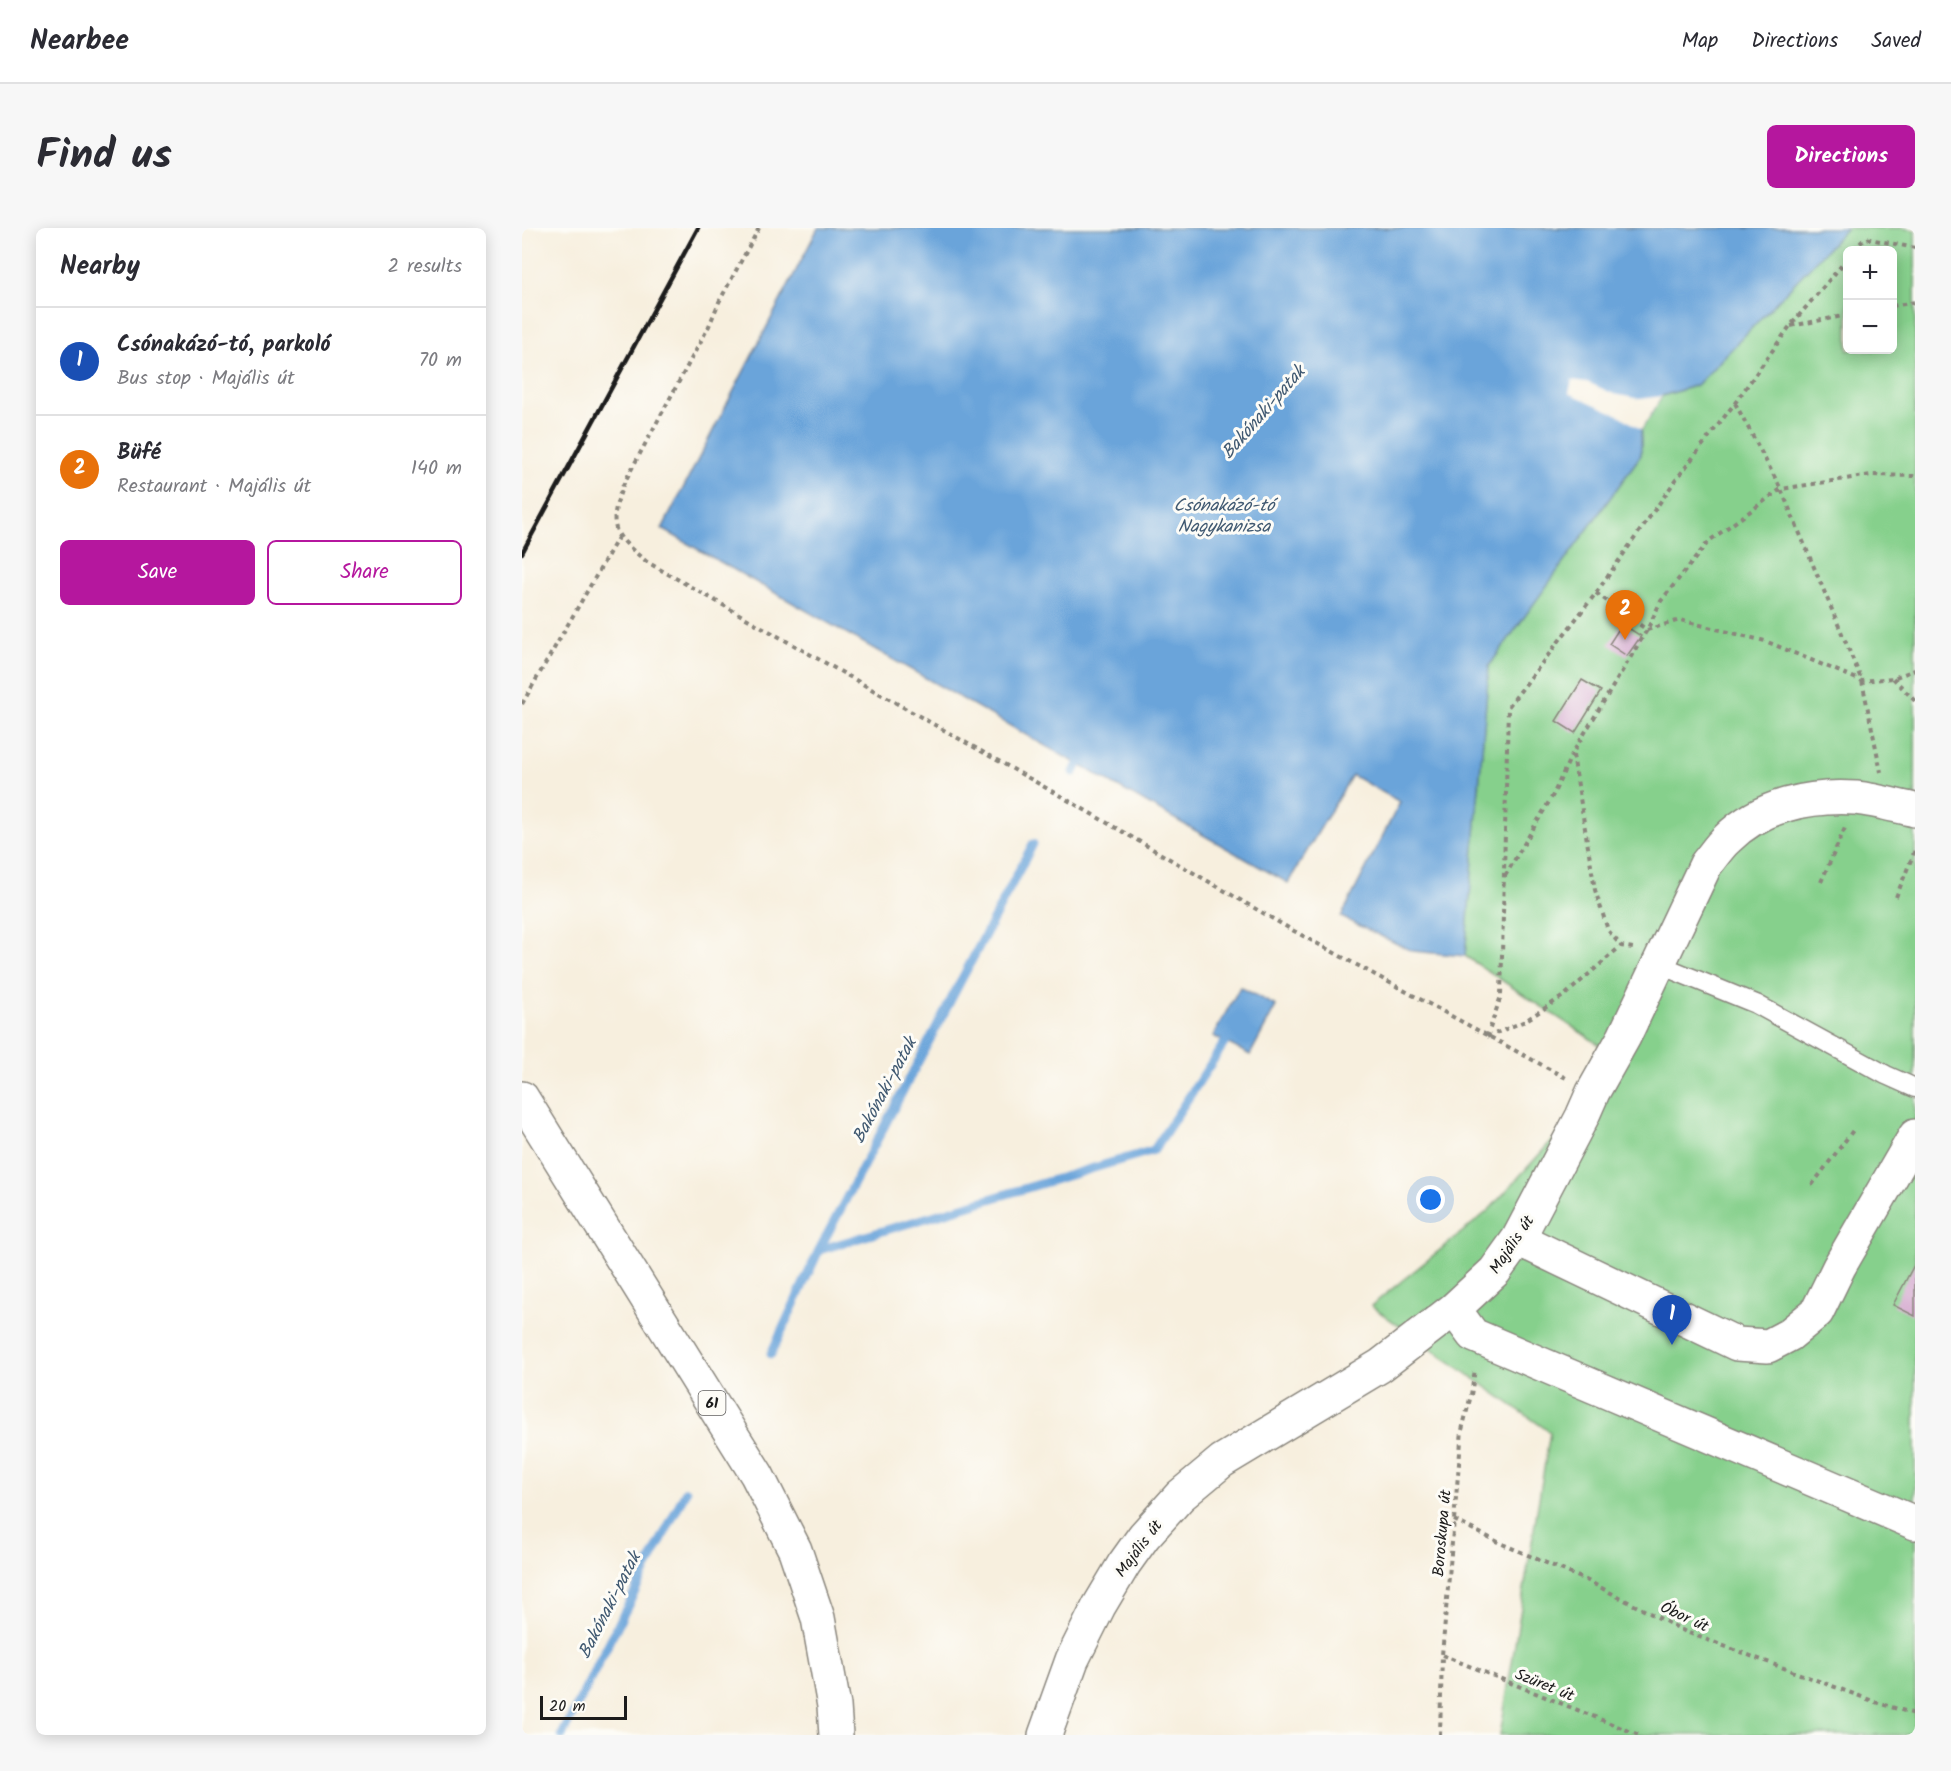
<!DOCTYPE html>
<meta charset="utf-8">
<style>
body{margin:0;font-family:Kalam,sans-serif;background:#f7f7f7;color:#2b2b33}
.controls{position:absolute;right:18px;top:18px;display:grid;overflow:hidden;border-radius:9px;box-shadow:0 3px 15px #0003}
.controls button{width:54px;height:54px;display:grid;place-items:center;padding:0;border:0;border-bottom:2px solid #e1e1e2;background:#fff;color:#2b2b33;font:30px sans-serif}
.scale{position:absolute;left:18px;bottom:15px;width:87px;box-sizing:border-box;padding-left:6px;border:3px solid #1c1c1c;border-top:0;font-size:16px;line-height:21px;white-space:nowrap;color:#1c1c1c;-webkit-text-stroke:4px #fdfcf7;paint-order:stroke}
.you{position:absolute;left:909px;top:972px;width:21px;height:21px;margin:-15px;border:4px solid #fff;border-radius:50%;background:#1a73e8;box-shadow:0 0 0 9px #1a73e833}
.badge{display:grid;place-items:center;width:39px;height:39px;border-radius:50%;background:#b5179e;color:#fff;font-size:20px;font-weight:700}
.pin{position:absolute;translate:-50% -50px;filter:drop-shadow(0 2px 3px #0008)}
.pin::after{content:'';position:absolute;top:32px;width:21px;height:18px;background:inherit;clip-path:polygon(0 0,100% 0,50% 100%)}
.list{margin:0;padding:0;list-style:none}
h2{display:flex;justify-content:space-between;align-items:center;height:78px;margin:0;padding:0 24px;font-size:26px}
h2 small{font-size:20px;font-weight:400;color:#7c7c81}
.list li{display:grid;grid-template-columns:39px 1fr auto;gap:18px;align-items:center;box-sizing:border-box;height:108px;padding:0 24px;border-top:2px solid #e1e1e2}
.list b{display:block;font-size:22px;white-space:nowrap}
.list p{margin:0;font-size:20px;white-space:nowrap;color:#7c7c81}
.list em{font-size:20px;font-style:normal;color:#7c7c81}
.actions{display:flex;gap:12px;padding:18px 24px}
.actions a{flex:1;padding:14px 0;border:2px solid #b5179e;border-radius:9px;text-align:center;font-size:21px;color:#b5179e}
.actions .main{background:#b5179e;color:#fff}
.map{position:relative;flex:none;width:1393px;height:1507px;overflow:hidden;border-radius:9px}
header{display:flex;align-items:center;gap:36px;box-sizing:border-box;height:84px;padding:0 30px;background:#fff;border-bottom:2px solid #e1e1e2}
header strong{font-size:28px}
nav{display:flex;gap:33px;margin-inline-start:auto;font-size:21px}
.intro{display:flex;align-items:center;justify-content:space-between;box-sizing:border-box;height:144px;padding:0 36px}
h1{margin:0;font-size:42px}
.button{padding:15px 27px;border-radius:9px;background:#b5179e;color:#fff;font-size:21px;font-weight:700}
main{display:flex;gap:36px;padding:0 36px}
aside{flex:1;background:#fff;border-radius:9px;box-shadow:0 3px 15px #0003}
.map>svg:first-child{display:block}
</style>
<header>
<strong>Nearbee</strong>
<nav><a>Map</a><a>Directions</a><a>Saved</a></nav>
</header>
<div class="intro"><h1>Find us</h1><a class="button">Directions</a></div>
<main>
<aside>
<h2>Nearby<small>2 results</small></h2>
<ul class="list">
<li><span class="badge" style="background:#1a4fb4">1</span><div><b>Csónakázó-tó, parkoló</b><p>Bus stop · Majális út</p></div><em>70 m</em></li>
<li><span class="badge" style="background:#e8710a">2</span><div><b>Büfé</b><p>Restaurant · Majális út</p></div><em>140 m</em></li>
</ul>
<div class="actions"><a class="main">Save</a><a>Share</a></div>
</aside>
<div class="map">
<svg width="1393" height="1507" viewBox="0 0 1393 1507">
<rect width="100%" height="100%" fill="#fdfcf7"/>
<filter id="ink" filterUnits="userSpaceOnUse"><feTurbulence type="fractalNoise" baseFrequency=".0167" numOctaves="2"/><feDisplacementMap in="SourceGraphic" scale="12" xChannelSelector="R" yChannelSelector="G"/><feConvolveMatrix kernelMatrix="1 2 1 2 8 2 1 2 1" color-interpolation-filters="sRGB"/></filter>
<filter id="wash" filterUnits="userSpaceOnUse"><feTurbulence type="fractalNoise" baseFrequency=".008" numOctaves="4" result="noise"/><feDisplacementMap in="SourceGraphic" scale="24" xChannelSelector="R" yChannelSelector="G"/><feGaussianBlur stdDeviation="1.35" result="paint"/><feColorMatrix in="noise" values="0 0 0 0 0 0 0 0 0 0 0 0 0 0 0 0 0 1.4 0 .05"/><feComposite in="paint" operator="in"/></filter>
<g filter="url(#wash)">
<rect width="100%" height="100%" fill="#f7efde"/>
<path fill="#86d08c" stroke="#517654" stroke-width="1.5" fill-rule="evenodd" d="M1325,0H1379L1393,2V1507H978L1028,1204L849,1078L966,983L1102,833L943,728L967,438L1119,227V202L1140,168L1175,157ZM1326,22H1370V122H1326Z"/>
<path fill="#6ba4da" stroke="#44607b" stroke-width="1.5" d="M296,0H1325L1175,157L1140,168L1119,202V227L967,438L943,728L890,723L819,689L878,574L830,547L766,655L140,301Z
M718,759L754,778L728,827L691,808Z"/>
<path fill="#f7efde" d="M1050,152L1065,154L1092,166L1118,171L1140,168L1119,202L1099,188L1047,165Z"/>
<g fill="none" stroke-linecap="round" stroke-linejoin="round">
<path stroke="#6ba4da" stroke-width="9" d="M552,544L560,528
M297,1022L632,922L709,805
M249,1126L297,1022L511,616
M40,1507L164,1263"/>
</g>
<g id="blocks">
<path fill="#d4a9cf" d="M1100,396L1119,408L1105,428L1087,416Z
M1060,452L1079,463L1053,505L1034,493Z
M1393,1035V1088L1371,1077Z"/>
</g>
</g>
<g filter="url(#ink)">
<use href="#blocks" fill-opacity="0" stroke="#8a867d" stroke-width="1.5"/>
<g fill="none" stroke-linecap="round" stroke-linejoin="round">
<g stroke="#8a867d" stroke-width="21">
<path id="lane" d="M1136,736L1234,776L1364,847L1393,860"/>
</g>
<g stroke="#8a867d" stroke-width="36">
<path id="street" d="M996,1011L1215,1116L1246,1118L1267,1107L1295,1084L1317,1039L1393,908
M932,1081L951,1107L1393,1295
M523,1507L550,1432L577,1378L602,1336L622,1308L658,1268L700,1233L858,1138L932,1081L973,1043L996,1011L1060,889L1071,864L1102,809L1184,636C1191,628 1197,618 1205,611C1239,577 1288,567 1334,570C1353,572 1374,578 1393,582"/>
</g>
<g stroke="#8a867d" stroke-width="36">
<path id="primary" d="M0,870L235,1247L273,1322L296,1390L312,1478L314,1507"/>
</g>
<path stroke="#8a867d" stroke-width="4" stroke-dasharray="4.5 4.5" stroke-linecap="butt" d="M237,0L197,74L187,98L101,257C85,300 91,306 125,334L556,578L772,703L1044,850
M1332,22L1343,10L1393,20
M1370,78L1393,74
M1269,98L1326,87
M1213,175L1259,261L1340,453L1359,544
M1074,365L1125,402L1158,392L1243,413L1340,453L1371,450L1393,442
M1371,450L1393,473
M0,476L97,308
M1051,527L1073,662L1086,702L1099,718L1111,720
M983,648L1031,567L1050,526L1125,402L1139,373L1187,313L1259,261L1349,247L1393,248
M1299,654L1323,600
M1374,669L1393,622
M965,809L979,768L986,479L1074,365L1153,253L1213,175L1268,98L1326,30
M965,809L1003,793L1043,767L1099,718
M1290,957L1332,901
M932,1292L978,1315L1066,1353L1164,1404L1359,1476L1393,1486
M920,1427L1117,1507
M918,1507L920,1427L940,1202L949,1167L953,1141"/>
<use href="#lane" stroke="#fff" stroke-width="18"/>
<use href="#street" stroke="#fff" stroke-width="33"/>
<use href="#primary" stroke="#fff" stroke-width="33"/>
<path stroke="#1c1c1c" stroke-width="4.5" d="M0,325L176,0"/>
</g>
</g>
<g text-anchor="middle" stroke-width="6" stroke-linejoin="round" paint-order="stroke">
<rect fill="#fdfcf7" stroke="#605f5e" stroke-width="1.5" x="176.5" y="1163" width="27" height="24" rx="4.5"/>
<g font-size="15" font-weight="bold" fill="#1c1c1c">
<text x="190" y="1180">61</text>
</g>
<g font-size="16" fill="#1c1c1c" stroke="#fdfcf7">
<text transform="translate(989 1016) rotate(-56)" y="6">Majális út</text>
<text transform="translate(919 1305) rotate(-85)" y="6">Boroskupa út</text>
<text transform="translate(616 1320) rotate(-53)" y="6">Majális út</text>
<text transform="translate(1163 1388) rotate(25)" y="6">Óbor út</text>
<text transform="translate(1023 1456) rotate(22)" y="6">Szüret út</text>
</g>
<g font-size="18" font-style="italic" fill="#405971" stroke="#fdfcf7">
<text transform="translate(741 184) rotate(-49)" y="6">Bakónaki-patak</text>
<text x="702" y="283">Csónakázó-tó<tspan x="702" dy="21">Nagykanizsa</tspan></text>
<text transform="translate(362 862) rotate(-62)" y="6">Bakónaki-patak</text>
<text transform="translate(87 1377) rotate(-63)" y="6">Bakónaki-patak</text>
</g>
</g>
</svg>
<div class="controls">
<button>+</button>
<button>−</button>
</div>
<div class="scale">20 m</div>
<div class="you"></div>
<div class="pin badge" style="left:1150px;top:1117px;background:#1a4fb4">1</div>
<div class="pin badge" style="left:1103px;top:412px;background:#e8710a">2</div>
</div>
</main>
